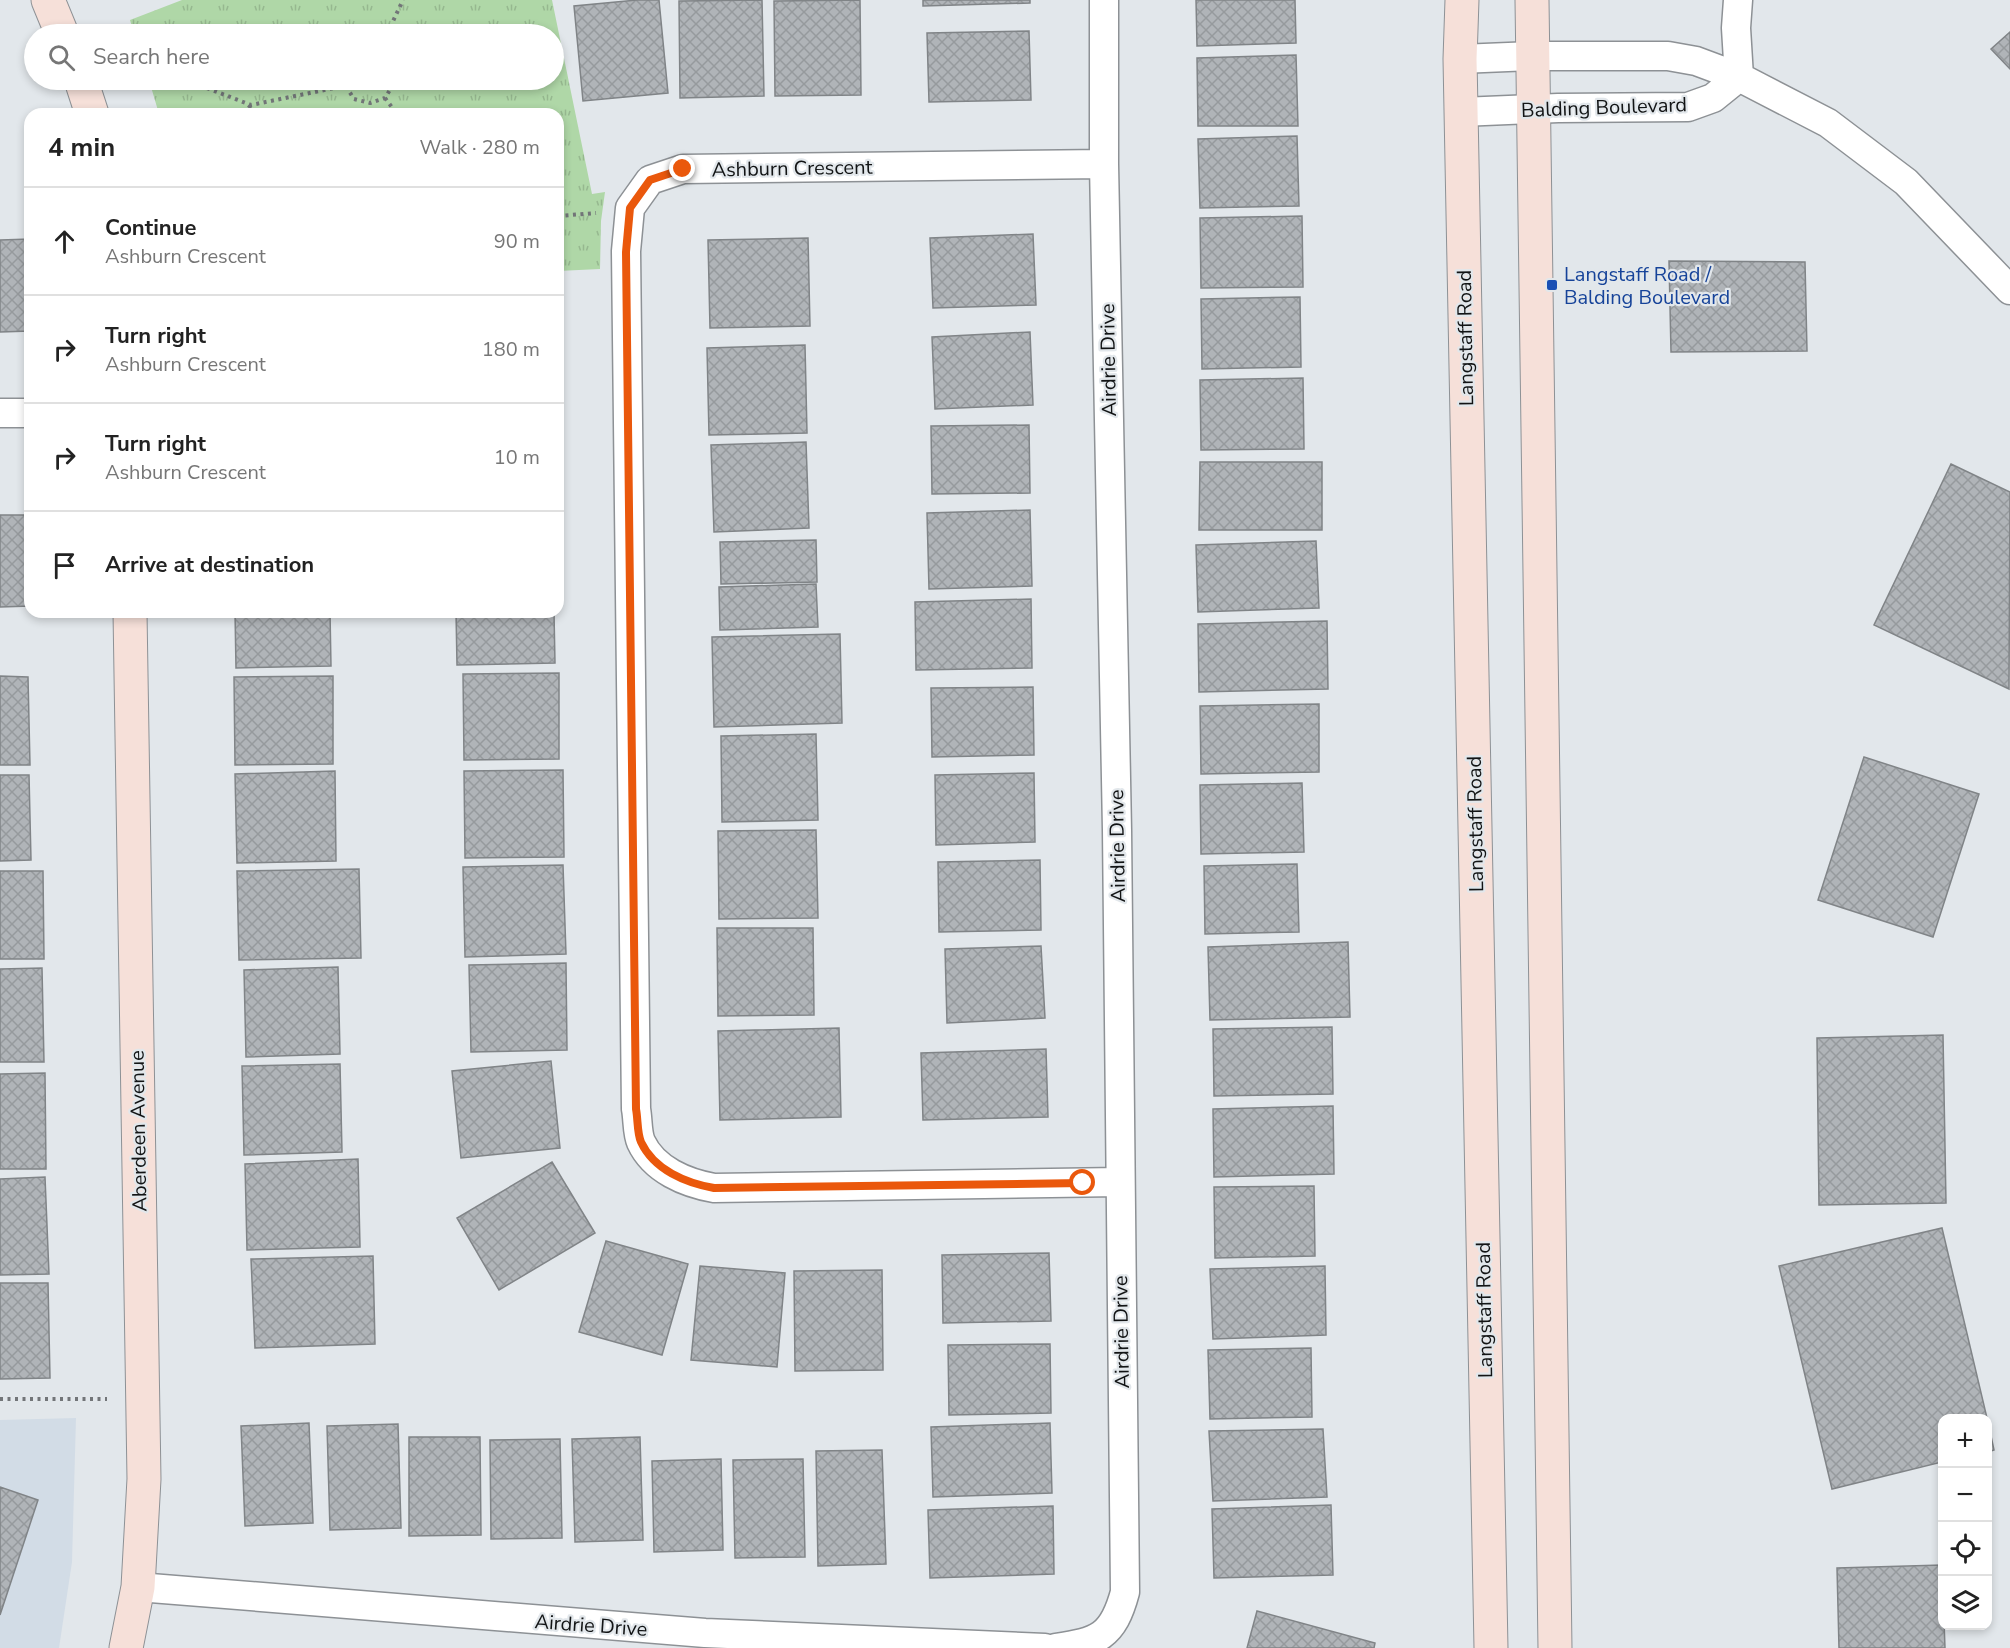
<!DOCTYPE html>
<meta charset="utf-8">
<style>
body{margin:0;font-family:"Nunito Sans",sans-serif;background:#f6f6f6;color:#222}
.controls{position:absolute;right:18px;bottom:18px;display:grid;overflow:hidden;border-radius:12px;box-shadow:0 3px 9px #0003}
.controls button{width:54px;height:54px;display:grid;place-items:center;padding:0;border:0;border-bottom:2px solid #e0e0e0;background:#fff;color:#222;font:30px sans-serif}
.stop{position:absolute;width:18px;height:18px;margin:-14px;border:4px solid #ea580c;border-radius:50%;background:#fff}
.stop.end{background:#ea580c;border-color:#fff;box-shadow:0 2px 6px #0008}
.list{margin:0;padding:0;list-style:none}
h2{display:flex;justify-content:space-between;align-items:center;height:78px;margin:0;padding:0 24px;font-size:26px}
h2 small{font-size:20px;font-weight:400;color:#767676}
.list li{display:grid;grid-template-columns:39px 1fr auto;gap:18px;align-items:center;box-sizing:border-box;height:108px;padding:0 24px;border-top:2px solid #e0e0e0}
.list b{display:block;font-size:22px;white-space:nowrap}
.list p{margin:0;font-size:20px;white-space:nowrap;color:#767676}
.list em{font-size:20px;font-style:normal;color:#767676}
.icon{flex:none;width:33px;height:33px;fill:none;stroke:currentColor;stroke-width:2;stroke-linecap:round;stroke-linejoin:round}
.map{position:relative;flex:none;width:2010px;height:1648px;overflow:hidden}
.search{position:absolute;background:#fff;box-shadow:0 3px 9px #0003;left:24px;top:24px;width:540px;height:66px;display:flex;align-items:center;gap:15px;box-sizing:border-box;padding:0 21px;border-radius:33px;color:#767676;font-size:22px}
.panel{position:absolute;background:#fff;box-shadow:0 3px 9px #0003;left:24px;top:108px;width:540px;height:510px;border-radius:18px}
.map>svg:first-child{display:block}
</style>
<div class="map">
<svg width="2010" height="1648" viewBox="0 0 2010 1648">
<defs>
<pattern id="park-tufts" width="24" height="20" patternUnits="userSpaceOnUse" patternTransform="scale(1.5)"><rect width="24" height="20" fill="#afd7a7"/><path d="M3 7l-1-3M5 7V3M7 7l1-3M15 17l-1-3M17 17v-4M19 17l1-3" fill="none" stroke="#96b88f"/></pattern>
<pattern id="building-cross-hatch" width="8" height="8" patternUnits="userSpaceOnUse" patternTransform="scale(1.5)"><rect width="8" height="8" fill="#b0b4b8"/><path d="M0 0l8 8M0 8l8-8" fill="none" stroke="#969a9d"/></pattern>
</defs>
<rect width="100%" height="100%" fill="#e2e7eb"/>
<path fill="#d2dce6" d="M76,1418L72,1562L59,1648H0V1420Z"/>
<path fill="url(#park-tufts)" d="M182,0H552L592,194L605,192L601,221L600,269L558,271V114H159L149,80H554V34H134L130,20Z"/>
<path fill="url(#building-cross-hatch)" stroke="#808487" stroke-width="1.5" d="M637,0H659L668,93L583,101L574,6Z
M762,0L764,96L680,98L679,1Z
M860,0L861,95L775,96L774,1Z
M923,0H1030V3L923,6Z
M1196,0H1295L1296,43L1197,46Z
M1029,31L1031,100L929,102L927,33Z
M2010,32V69L1991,49Z
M1296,55L1298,126H1198L1197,58Z
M1297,136L1299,206L1200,208L1198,139Z
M1302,216L1303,287L1201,288L1200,218Z
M1033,234L1036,305L933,308L930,238Z
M808,238L810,326L710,328L708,240Z
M30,239V331L0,332V240Z
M1669,261L1805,262L1807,351L1671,352Z
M1300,297L1301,367L1202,369L1201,299Z
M1030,332L1033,405L935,409L932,337Z
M805,345L807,433L709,435L707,348Z
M1303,378L1304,449L1201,450L1200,380Z
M1029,425L1030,493L932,494L931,426Z
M806,442L809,528L714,532L711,445Z
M1200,462H1322V530H1199Z
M1951,464L2010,492L2009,689L1874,625Z
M558,479H561L562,565H558Z
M1030,510L1032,586L929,589L927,513Z
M0,515H30V606L0,607Z
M816,540L817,582L721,584L720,542Z
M1316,541L1319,608L1198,612L1196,545Z
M816,584L818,627L720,630L719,587Z
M1031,599L1032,668L916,670L915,602Z
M235,612H330L331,666L236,668Z
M456,612H554L555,663L457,665Z
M1327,621L1328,689L1199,692L1198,624Z
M840,634L842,723L714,727L712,637Z
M559,673V759L464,760L463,674Z
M0,676L28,677L30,765H0Z
M333,676V764L235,765L234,677Z
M1033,687L1034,755L932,757L931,688Z
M1319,704V772L1201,774L1200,706Z
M816,734L818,820L722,822L721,736Z
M1864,757L1979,794L1933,937L1818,900Z
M563,770L564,857L465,858L464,771Z
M335,771L336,861L237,863L235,774Z
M1034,773L1035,842L936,845L935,775Z
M0,775H29L31,860L0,861Z
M1302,783L1304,852L1201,854L1200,785Z
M816,830L818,918L719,919L718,831Z
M1040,860L1041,930L939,932L938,862Z
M1297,864L1299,932L1205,934L1204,866Z
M563,865L566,954L465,957L463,867Z
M359,869L361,958L239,960L237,871Z
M0,871H43L44,959H0Z
M717,928H813L814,1015L718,1016Z
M1348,942L1350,1017L1210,1020L1208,947Z
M1041,946L1045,1018L947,1023L945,949Z
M566,963L567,1050L471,1052L469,965Z
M338,967L340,1054L246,1057L244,970Z
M42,968L44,1062H0V969Z
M1332,1027L1333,1094L1214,1096L1213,1029Z
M839,1028L841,1117L720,1120L718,1031Z
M1943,1035L1946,1203L1819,1205L1817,1038Z
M1046,1049L1048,1117L923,1120L921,1053Z
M551,1061L560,1148L461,1158L452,1071Z
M340,1064L342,1152L244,1155L242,1066Z
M45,1073L46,1169H0V1074Z
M1333,1106L1334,1174L1214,1177L1213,1109Z
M358,1159L360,1247L247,1250L245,1164Z
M552,1162L595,1233L499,1290L457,1218Z
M45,1177L49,1274L0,1275V1179Z
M1314,1186L1315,1256L1215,1258L1214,1187Z
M1942,1228L1987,1418H1942V1462L1832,1489L1779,1266Z
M606,1241L688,1264L662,1355L579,1332Z
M1049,1253L1051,1321L943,1323L942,1255Z
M373,1256L375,1344L255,1348L251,1259Z
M700,1266L785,1273L777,1367L691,1360Z
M1325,1266L1326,1335L1213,1339L1210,1269Z
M882,1270L883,1370L795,1371L794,1271Z
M0,1283H48L50,1378L0,1379Z
M1050,1344L1051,1413L949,1415L948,1345Z
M1311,1348L1312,1417L1210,1419L1208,1350Z
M1988,1422L1994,1450L1988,1452Z
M309,1423L313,1523L245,1526L241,1426Z
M1050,1423L1052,1493L933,1497L931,1427Z
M398,1424L401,1528L330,1530L327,1426Z
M1323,1429L1327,1497L1213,1501L1209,1431Z
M409,1437H480L481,1535L409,1536Z
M640,1437L643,1540L575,1542L572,1439Z
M560,1439L562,1538L491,1539L490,1440Z
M882,1450L886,1564L818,1566L816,1451Z
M721,1459L723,1550L654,1552L652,1461Z
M803,1459L805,1557L735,1558L733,1460Z
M0,1487L38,1500L0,1615Z
M1331,1505L1333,1575L1214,1578L1212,1509Z
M1053,1506L1054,1574L930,1578L928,1510Z
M1942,1565L1945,1648H1839L1837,1568Z
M1257,1611L1375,1643L1374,1648H1247Z"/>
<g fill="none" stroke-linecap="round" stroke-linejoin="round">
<g stroke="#8d9195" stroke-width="31">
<path id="street" d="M1738,0L1736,28L1739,77
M1460,59L1534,56H1668L1696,61L1739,77L1828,123L1906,182L2010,290
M1461,112L1558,108L1688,107L1713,98L1739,77
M1104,164L683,169L650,180L630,208L626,251L636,1109C638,1119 637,1133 641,1142C654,1170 686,1183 714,1188L1119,1182
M0,413H30
M138,1587L705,1633L1045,1648
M1055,1648C1098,1642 1113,1637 1125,1592L1117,830L1104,164V0"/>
</g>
<g stroke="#8d9195" stroke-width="35">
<path id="secondary" d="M48,0L62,34
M1462,0L1460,59L1491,1648
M1532,0L1555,1648
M81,80L92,114
M126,1648L138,1587L144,1479L130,612"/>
</g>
<path stroke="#727578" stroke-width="4" stroke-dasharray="3 4.5" stroke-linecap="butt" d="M387,34L403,0
M186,80L251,105L344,86
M342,80L354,99L370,103L385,98L396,80
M385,98L397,114
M244,114L251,105
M558,216L596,213
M0,1399H107"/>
<use href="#street" stroke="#fff" stroke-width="28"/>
<use href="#secondary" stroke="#f6e0d9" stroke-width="33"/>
</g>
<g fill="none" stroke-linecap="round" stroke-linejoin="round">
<path stroke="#ea580c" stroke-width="8" d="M683,169L650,180L630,208L626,252L636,1109C638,1119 637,1133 641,1142C654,1170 686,1183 714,1188L1083,1183"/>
</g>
<rect fill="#1a4fb4" stroke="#e2e7eb" stroke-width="2" x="1546" y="279" width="12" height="12" rx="3"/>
<g text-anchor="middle" stroke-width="4.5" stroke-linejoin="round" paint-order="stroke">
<g font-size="20" fill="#121415" stroke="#e2e7eb">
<text transform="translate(1604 107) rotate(-2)" y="7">Balding Boulevard</text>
<text transform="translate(792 168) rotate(-1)" y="7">Ashburn Crescent</text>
<text transform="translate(1465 338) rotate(-91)" y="7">Langstaff Road</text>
<text transform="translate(1108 360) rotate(-91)" y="7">Airdrie Drive</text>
<text transform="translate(1475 824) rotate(-91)" y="7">Langstaff Road</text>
<text transform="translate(1117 846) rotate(-91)" y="7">Airdrie Drive</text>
<text transform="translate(138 1131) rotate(-91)" y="7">Aberdeen Avenue</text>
<text transform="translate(1484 1310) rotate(-91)" y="7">Langstaff Road</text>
<text transform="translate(1121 1332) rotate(-91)" y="7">Airdrie Drive</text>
<text transform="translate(591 1625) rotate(4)" y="7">Airdrie Drive</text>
</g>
<g font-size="20" fill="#164399" stroke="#e2e7eb" text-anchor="start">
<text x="1564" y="281">Langstaff Road /<tspan x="1564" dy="23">Balding Boulevard</tspan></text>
</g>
</g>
</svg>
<div class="controls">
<button>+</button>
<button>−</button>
<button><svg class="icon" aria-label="locate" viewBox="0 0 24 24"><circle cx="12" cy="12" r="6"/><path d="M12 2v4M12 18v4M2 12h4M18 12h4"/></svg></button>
<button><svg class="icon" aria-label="layers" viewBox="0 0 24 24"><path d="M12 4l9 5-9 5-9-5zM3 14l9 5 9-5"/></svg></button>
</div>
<div class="stop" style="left:1083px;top:1183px"></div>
<div class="stop end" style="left:683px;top:169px"></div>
<div class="search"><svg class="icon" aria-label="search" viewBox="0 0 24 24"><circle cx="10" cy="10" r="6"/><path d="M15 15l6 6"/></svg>Search here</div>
<section class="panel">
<h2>4 min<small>Walk · 280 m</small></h2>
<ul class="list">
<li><svg class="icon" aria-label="ahead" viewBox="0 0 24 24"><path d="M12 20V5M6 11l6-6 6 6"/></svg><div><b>Continue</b><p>Ashburn Crescent</p></div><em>90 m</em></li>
<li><svg class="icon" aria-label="right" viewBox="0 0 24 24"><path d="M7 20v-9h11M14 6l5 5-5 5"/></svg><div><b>Turn right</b><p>Ashburn Crescent</p></div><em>180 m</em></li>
<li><svg class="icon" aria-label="right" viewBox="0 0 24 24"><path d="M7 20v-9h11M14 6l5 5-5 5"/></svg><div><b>Turn right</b><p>Ashburn Crescent</p></div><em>10 m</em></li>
<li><svg class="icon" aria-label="arrive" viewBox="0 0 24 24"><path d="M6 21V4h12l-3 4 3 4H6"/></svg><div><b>Arrive at destination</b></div></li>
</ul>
</section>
</div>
